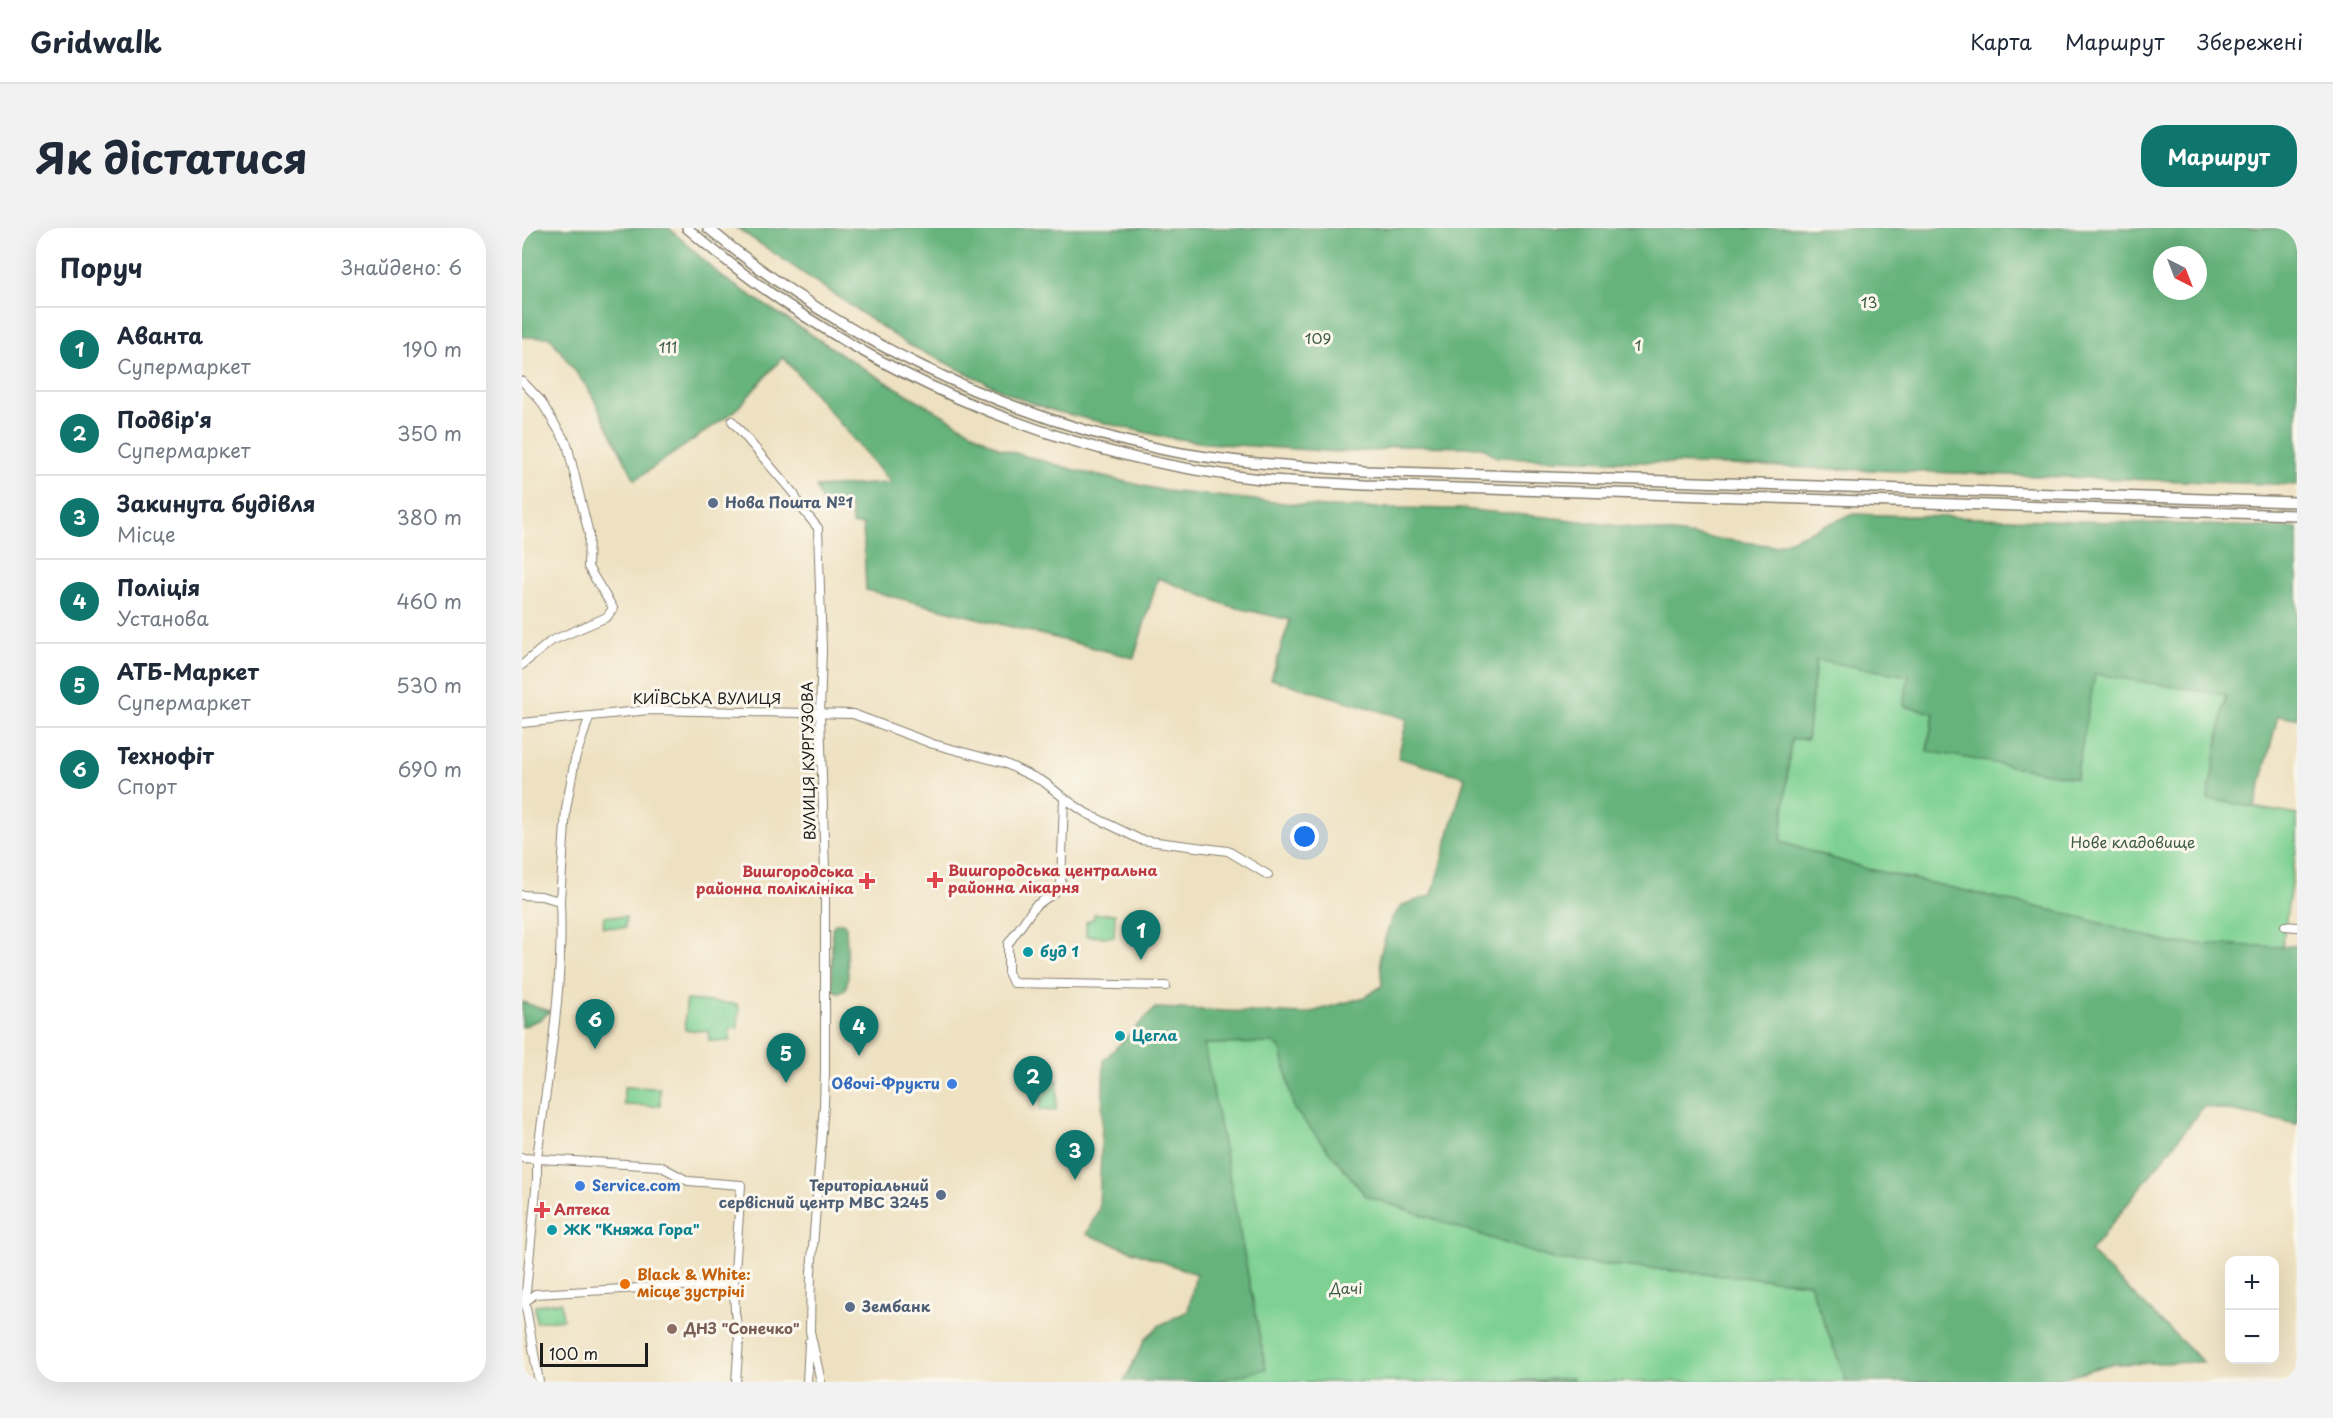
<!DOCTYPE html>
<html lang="uk">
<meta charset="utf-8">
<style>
body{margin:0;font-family:"Playpen Sans",sans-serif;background:#f2f2f3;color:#1f2937}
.controls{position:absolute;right:18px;bottom:18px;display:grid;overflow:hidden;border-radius:12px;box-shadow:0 6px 24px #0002}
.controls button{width:54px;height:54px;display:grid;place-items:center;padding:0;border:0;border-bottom:2px solid #e0e1e3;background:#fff;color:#1f2937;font:30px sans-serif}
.compass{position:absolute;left:1631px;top:18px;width:54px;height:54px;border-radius:50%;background:#fff;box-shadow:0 6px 24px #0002;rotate:138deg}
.scale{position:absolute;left:18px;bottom:15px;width:108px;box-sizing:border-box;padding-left:6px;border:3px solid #1c1c1c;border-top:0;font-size:16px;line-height:21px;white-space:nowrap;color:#1c1c1c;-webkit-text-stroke:4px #fbf7ec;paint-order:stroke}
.you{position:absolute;left:783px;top:609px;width:21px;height:21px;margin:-15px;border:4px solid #fff;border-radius:50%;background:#1a73e8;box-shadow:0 0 0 9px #1a73e833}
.badge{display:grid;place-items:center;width:39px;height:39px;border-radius:50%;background:#0f766e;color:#fff;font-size:20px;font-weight:700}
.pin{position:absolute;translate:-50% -50px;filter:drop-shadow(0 2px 3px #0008)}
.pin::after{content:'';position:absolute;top:32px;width:21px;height:18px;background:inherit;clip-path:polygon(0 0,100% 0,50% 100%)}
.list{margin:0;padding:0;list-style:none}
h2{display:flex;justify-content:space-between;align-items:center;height:78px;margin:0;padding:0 24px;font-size:26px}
h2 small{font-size:20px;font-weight:400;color:#747a83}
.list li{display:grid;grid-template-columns:39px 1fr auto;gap:18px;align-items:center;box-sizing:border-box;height:84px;padding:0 24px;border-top:2px solid #e0e1e3}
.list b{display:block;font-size:22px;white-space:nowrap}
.list p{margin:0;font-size:20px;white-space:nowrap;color:#747a83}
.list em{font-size:20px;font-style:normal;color:#747a83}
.map{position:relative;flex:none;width:1775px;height:1154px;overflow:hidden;border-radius:24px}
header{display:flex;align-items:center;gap:36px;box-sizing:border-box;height:84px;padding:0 30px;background:#fff;border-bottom:2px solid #e0e1e3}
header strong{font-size:28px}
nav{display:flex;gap:33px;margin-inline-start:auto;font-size:21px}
.intro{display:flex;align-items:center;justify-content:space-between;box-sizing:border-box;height:144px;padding:0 36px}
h1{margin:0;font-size:42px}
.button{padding:15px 27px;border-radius:24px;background:#0f766e;color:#fff;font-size:21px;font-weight:700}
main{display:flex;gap:36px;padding:0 36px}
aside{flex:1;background:#fff;border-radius:24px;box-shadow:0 6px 24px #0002}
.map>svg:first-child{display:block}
</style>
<header>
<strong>Gridwalk</strong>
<nav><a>Карта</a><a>Маршрут</a><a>Збережені</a></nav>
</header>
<div class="intro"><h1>Як дістатися</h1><a class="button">Маршрут</a></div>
<main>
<aside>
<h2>Поруч<small>Знайдено: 6</small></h2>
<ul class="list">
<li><span class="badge">1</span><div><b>Аванта</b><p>Супермаркет</p></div><em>190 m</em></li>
<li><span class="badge">2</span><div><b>Подвір'я</b><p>Супермаркет</p></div><em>350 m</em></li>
<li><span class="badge">3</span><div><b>Закинута будівля</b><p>Місце</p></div><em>380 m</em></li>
<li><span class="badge">4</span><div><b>Поліція</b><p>Установа</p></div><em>460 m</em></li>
<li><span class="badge">5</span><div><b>АТБ-Маркет</b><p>Супермаркет</p></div><em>530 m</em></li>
<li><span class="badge">6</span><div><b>Технофіт</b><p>Спорт</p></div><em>690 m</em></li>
</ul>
</aside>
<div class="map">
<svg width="1775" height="1154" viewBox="0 0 1775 1154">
<rect width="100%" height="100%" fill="#fbf7ec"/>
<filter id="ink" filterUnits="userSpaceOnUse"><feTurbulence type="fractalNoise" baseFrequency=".0167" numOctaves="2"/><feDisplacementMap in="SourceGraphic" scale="12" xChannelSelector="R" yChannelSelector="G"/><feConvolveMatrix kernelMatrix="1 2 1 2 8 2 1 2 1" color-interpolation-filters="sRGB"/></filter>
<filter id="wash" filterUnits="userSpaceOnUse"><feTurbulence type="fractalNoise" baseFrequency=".008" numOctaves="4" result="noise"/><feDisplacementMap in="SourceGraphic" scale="24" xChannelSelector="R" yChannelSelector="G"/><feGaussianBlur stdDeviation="1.35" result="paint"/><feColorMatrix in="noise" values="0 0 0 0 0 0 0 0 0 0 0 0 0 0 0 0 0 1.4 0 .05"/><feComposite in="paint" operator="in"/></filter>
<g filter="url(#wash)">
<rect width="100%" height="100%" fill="#eee1c1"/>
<path fill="#7ed193" stroke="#4d7658" stroke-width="1.5" d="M1294,432L1387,448L1412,484L1405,522L1554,550L1572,446L1704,467L1686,571L1775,587V615L1760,719L1648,715L1546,686L1342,640L1258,614L1269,510L1285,511Z
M572,686H593L592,709L564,708V694L572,690Z
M82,688L104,689L103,700L81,699Z
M164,772L215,776L217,781L216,800L208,799V813H187V803L163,802Z
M751,815L759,821L772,881L1033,1032L1287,1055L1325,1154H1051L1050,1150L974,1154H681L721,1022L681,816Z
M521,851L536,852L534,883L518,882Z
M102,859L138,860V878L102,877Z
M39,1074L41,1091L14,1094L13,1077Z"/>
<path fill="#66b37d" stroke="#41684c" stroke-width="1.5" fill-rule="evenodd" d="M0,0H147L200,49L344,142L479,221L560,244L644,263L802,279L939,281L1034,290L1253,318L1331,286L1775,300V490L1756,488L1733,579L1686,571L1704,467L1573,446L1554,550L1405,523L1412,485L1381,478L1387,448L1294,432L1285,511H1269L1259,614L1342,640L1546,686L1648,715L1760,719L1775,717V896L1682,878L1568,1024L1681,1134L1589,1136L1526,1154H1325L1287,1055L1033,1032L844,968L772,881L759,821L751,815L682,816L744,1141L691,1154L602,1153L624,1110L638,1097L666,1083L674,1046L564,1006L577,981L582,832L633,780L782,786L843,769L860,758L858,727L869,691L881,677L910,667L943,549L876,530L885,491L749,451L768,392L707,378L636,350L612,430L344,362L341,297H330L329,279H302L294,259L369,255L261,129L213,183L113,252L67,162L28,109H0Z
M215,0H1775V257L975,229L960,219L872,218L854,223L818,224L683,215L638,208L532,183L496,170L385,116ZM1640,27H1676V63H1640Z
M314,695H321L324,699L326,748L324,761L317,765L313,763L310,757V700Z
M0,774L28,783L19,791L0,799Z
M1051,1150V1154H974Z"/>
</g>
<g filter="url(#ink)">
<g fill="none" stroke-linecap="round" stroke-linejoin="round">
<g stroke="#857e6e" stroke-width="10">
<path id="minor" d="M0,153L18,172L45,216L67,306L66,339L91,380L85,389L29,413L0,437
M210,193L272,266L278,278L296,300L300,421L298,487L303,642V844L302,877L289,1044L288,1103L299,1154
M0,495L127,482L331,486L411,516L482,535L522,554L542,570L539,657L532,665L513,678L486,716V744L491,755L644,758
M542,570L564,585L619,612L706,623L746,647
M0,667L19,668L38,673C42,760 26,844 15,930V951L3,1074
M38,673L44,581L53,531L67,490
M1763,698L1775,699
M0,930L138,938L166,953L219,957L212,1058L213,1084L217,1112L214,1154
M17,1154L3,1074L13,1066L154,1058H212
M285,1154L287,1114"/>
</g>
<g stroke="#857e6e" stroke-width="12">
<path id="major" d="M165,0C325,138 528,229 739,251C773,254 808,255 843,257L1775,287
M186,0C313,107 480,189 643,222C709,235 776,238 842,243L1775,274"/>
</g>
<use href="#minor" stroke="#fff" stroke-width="8"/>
<use href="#major" stroke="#fff" stroke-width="9"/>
</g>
</g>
<g fill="#5c6f8a" stroke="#fbf7ec" stroke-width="2">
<circle cx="191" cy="275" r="6"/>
<circle cx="419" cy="967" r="6"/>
<circle cx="328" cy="1079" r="6"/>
</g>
<g fill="#e0444e" stroke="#fbf7ec" stroke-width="2">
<path d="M410 643h6v6h6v6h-6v6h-6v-6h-6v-6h6z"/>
<path d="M342 644h6v6h6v6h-6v6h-6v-6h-6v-6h6z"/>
<path d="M17 973h6v6h6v6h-6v6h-6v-6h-6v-6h6z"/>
</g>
<g fill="#0f9aa8" stroke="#fbf7ec" stroke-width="2">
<circle cx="506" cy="724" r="6"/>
<circle cx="598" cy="808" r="6"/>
<circle cx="30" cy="1002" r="6"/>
</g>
<g fill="#3f7fe0" stroke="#fbf7ec" stroke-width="2">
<circle cx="430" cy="856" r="6"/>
<circle cx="58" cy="958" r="6"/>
</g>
<circle fill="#e8710a" stroke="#fbf7ec" stroke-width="2" cx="103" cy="1056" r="6"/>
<circle fill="#8d6e63" stroke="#fbf7ec" stroke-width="2" cx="150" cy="1101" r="6"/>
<g text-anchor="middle" stroke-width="6" stroke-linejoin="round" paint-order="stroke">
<g font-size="15" fill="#3e5b46" stroke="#fbf7ec">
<text x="1347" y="80">13</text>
<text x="796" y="116">109</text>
<text x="1116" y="123">1</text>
<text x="146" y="125">111</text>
<text x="1611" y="620">Нове кладовище</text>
<text x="824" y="1066">Дачі</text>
</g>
<g font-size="15" font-weight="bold" fill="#4e5e75" stroke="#fbf7ec" text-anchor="start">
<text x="203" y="280">Нова Пошта №1</text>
<text x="407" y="963" text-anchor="end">Територіальний<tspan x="407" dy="17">сервісний центр МВС 3245</tspan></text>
<text x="340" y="1084">Зембанк</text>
</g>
<g font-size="15" fill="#1c1c1c" stroke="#fbf7ec">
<text x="185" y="476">КИЇВСЬКА ВУЛИЦЯ</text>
<text transform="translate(287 533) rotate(-91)" y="5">ВУЛИЦЯ КУРГУЗОВА</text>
</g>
<g font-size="15" font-weight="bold" fill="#be3a42" stroke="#fbf7ec" text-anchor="start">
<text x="426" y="648">Вишгородська центральна<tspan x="426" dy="17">районна лікарня</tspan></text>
<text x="332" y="649" text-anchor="end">Вишгородська<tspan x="332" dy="17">районна поліклініка</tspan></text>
<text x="32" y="987">Аптека</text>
</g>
<g font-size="15" font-weight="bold" fill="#0d838f" stroke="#fbf7ec" text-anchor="start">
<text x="518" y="729">буд 1</text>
<text x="610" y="813">Цегла</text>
<text x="42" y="1007">ЖК "Княжа Гора"</text>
</g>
<g font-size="15" font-weight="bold" fill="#366cbe" stroke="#fbf7ec" text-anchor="end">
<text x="418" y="861">Овочі-Фрукти</text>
<text x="70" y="963" text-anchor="start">Service.com</text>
</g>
<g font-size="15" font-weight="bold" fill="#c56008" stroke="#fbf7ec" text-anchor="start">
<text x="115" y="1052">Black &amp; White:<tspan x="115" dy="17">місце зустрічі</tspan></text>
</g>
<g font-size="15" font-weight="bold" fill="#785e54" stroke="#fbf7ec" text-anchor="start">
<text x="162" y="1106">ДНЗ "Сонечко"</text>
</g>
</g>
</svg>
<div class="controls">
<button>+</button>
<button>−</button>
</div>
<svg class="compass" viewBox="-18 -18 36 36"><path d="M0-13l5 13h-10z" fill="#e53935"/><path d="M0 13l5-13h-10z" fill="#747a83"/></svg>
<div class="scale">100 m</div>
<div class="you"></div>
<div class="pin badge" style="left:619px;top:732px">1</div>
<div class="pin badge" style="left:511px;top:878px">2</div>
<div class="pin badge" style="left:553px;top:952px">3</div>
<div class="pin badge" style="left:337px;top:828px">4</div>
<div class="pin badge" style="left:264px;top:855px">5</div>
<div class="pin badge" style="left:73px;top:821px">6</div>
</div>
</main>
